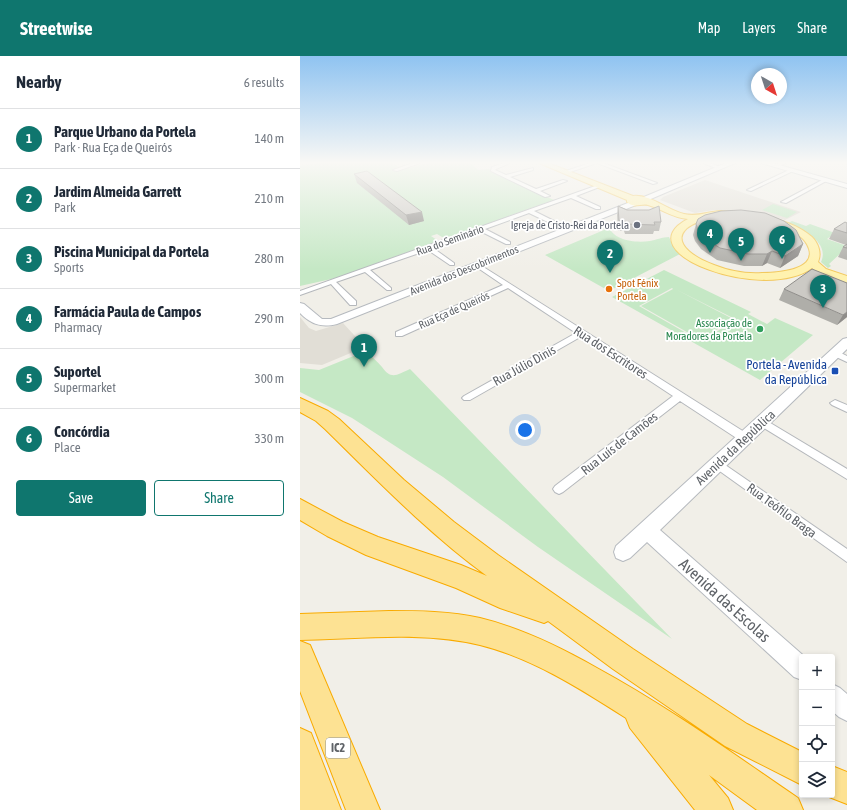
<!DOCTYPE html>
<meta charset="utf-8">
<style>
body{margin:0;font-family:"Asap Condensed",sans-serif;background:#f6f6f7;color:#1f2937}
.controls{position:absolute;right:12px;bottom:12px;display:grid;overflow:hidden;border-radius:4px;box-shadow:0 2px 6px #0003}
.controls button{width:36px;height:36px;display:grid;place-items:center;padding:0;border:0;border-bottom:1px solid #e0e1e3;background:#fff;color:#1f2937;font:20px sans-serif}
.compass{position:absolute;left:451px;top:12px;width:36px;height:36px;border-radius:50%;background:#fff;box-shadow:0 2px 6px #0003;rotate:141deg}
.you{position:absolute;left:225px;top:374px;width:14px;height:14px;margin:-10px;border:3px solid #fff;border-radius:50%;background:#1a73e8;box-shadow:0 0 0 6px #1a73e833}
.badge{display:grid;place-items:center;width:26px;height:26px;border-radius:50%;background:#0f766e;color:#fff;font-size:13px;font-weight:700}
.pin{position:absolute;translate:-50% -33px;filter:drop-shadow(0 1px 2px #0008)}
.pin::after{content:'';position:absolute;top:21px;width:14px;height:12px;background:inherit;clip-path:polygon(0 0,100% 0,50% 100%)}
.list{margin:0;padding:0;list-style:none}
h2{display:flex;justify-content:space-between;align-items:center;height:52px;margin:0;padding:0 16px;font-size:17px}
h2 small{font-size:13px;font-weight:400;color:#747a83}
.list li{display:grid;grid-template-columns:26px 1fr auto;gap:12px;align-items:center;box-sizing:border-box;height:60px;padding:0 16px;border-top:1px solid #e0e1e3}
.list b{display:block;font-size:15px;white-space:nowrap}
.list p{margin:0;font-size:13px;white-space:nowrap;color:#747a83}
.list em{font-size:13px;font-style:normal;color:#747a83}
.actions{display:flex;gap:8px;padding:12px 16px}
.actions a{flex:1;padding:9px 0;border:1px solid #0f766e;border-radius:4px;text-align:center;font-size:14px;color:#0f766e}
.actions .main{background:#0f766e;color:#fff}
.icon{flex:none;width:22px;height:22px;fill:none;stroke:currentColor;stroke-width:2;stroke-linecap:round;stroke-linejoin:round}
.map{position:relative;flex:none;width:547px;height:754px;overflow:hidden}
header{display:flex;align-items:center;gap:24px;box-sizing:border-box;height:56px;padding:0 20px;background:#0f766e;color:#fff}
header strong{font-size:19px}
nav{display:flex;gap:22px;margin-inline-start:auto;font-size:14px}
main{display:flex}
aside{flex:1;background:#fff}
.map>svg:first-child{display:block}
</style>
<header>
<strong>Streetwise</strong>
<nav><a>Map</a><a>Layers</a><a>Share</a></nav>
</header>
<main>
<aside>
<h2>Nearby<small>6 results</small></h2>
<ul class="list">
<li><span class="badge">1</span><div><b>Parque Urbano da Portela</b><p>Park · Rua Eça de Queirós</p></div><em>140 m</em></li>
<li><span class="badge">2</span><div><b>Jardim Almeida Garrett</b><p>Park</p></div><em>210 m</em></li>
<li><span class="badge">3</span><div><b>Piscina Municipal da Portela</b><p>Sports</p></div><em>280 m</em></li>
<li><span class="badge">4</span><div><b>Farmácia Paula de Campos</b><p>Pharmacy</p></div><em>290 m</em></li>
<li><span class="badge">5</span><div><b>Suportel</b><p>Supermarket</p></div><em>300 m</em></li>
<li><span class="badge">6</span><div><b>Concórdia</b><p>Place</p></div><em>330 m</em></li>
</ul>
<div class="actions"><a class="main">Save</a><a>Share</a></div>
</aside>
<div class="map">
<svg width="547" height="754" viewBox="0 0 547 754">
<rect width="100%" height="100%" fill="#f1efe8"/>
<path fill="#e1ded6" d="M405,124L501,156L485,164L457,156L441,154H414L395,157L360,144L363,141Z
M0,261L9,272L16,275L43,267L65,291L22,309L0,307Z"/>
<path fill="#c5e8c5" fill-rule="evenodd" d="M17,107H92L99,111L93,113L96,115L128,107H171L178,114L189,113L193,117L254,144L150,181H142L137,178L131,180L137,184L133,187L36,222L0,230V110Z
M473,148L497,156L487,162L462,154Z
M299,165L308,169C313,185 335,187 350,185C356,184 362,181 369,181L374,192L380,198L309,235L245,199L304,174L303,169L296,166Z
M492,165L506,170L510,168L535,177L527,183L547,190L543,195L529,208L531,210L528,212L521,206C530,186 503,174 488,167Z
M364,214L451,256L448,258L467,268L475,262L513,279L460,324L312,241ZM372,232L373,233L341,250L401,284L433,263L377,234L435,263L402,286L339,250Z
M66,295C71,300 77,305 82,311C91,324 97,319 110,313L372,583L238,491L143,421L52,362L0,336V312L19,314Z"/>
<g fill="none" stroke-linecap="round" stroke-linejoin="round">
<g stroke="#b5b8bc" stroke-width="2">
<path id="street" d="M113,107H120L97,115L93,114Z
M204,107H210L196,113L195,114L206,119L233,112V114L210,121L236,133L263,124L267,125L240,135L250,140L245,141L191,115L192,111Z
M290,107H303L357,127L353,128L297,107L267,117L263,116Z
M403,107H410L422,112L418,113Z
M480,107H486L476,111L474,110Z
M489,114L493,115L451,135L447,134Z
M524,123L528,124L486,147L481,146Z
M298,129L302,130L276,140L300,151V153H296L271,142L234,155L258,167V169H254L229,157L185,173L210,186V188H206L180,175L133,192L154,207V209H150L128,194L70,214L91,232V234H87L65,216L36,226L56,245V249H50L31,228L0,239V235Z
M177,207L449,379L450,382L449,385H441L380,345L263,436L259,438L255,436L253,433L255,430L373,340L282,280L170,344H164L162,342L164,340L276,277L208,232L102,280H96V276L203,229L175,210L174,209Z
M535,294L547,300V306L532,299L531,297Z
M535,344L547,349V356L532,349L530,347Z
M462,362L547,413V423L459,369L457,366L459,363Z
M418,404L547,493V506L414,411L413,408L414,405Z"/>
</g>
<g stroke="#b6babf" stroke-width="2">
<path id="secondary" d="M426,107H435L346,145H340L339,143Z
M461,107H472L547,128V132Z
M333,145L337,147L336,149L37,268C21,272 11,268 0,257V247L4,248L22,263H31Z
M547,282V293L360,474L505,601H502V624L494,621L347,486L330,502L323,505L316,502L314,496L316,490L543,283Z
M532,628L540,632L547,638V665L539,661L532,655Z"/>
</g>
<g stroke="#f2c960" stroke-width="2">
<path id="primary" d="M239,107H248L333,140C350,138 367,154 384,158C398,161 406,156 420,155C447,155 491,162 512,181C518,187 522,197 518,206L526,213L547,220V227L518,217L512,212C465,247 323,197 388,163C373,162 362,153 348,149C341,147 334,153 327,146V144ZM419,161C445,162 476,164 498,179C504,183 507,187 509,193C516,215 475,217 462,217C446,218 429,215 414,209C369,192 371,168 419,161Z"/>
</g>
<g stroke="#f9ab00" stroke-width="2">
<path id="highway" d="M0,342L28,355L39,363L104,424L154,466L198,499L333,593L447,668L502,696V729L425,690L313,613L248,565L244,567L200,552L156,532L66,499L27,480L0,464V443L43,466L78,481L161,509L187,520C128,477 77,424 25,373L16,365L0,356Z
M89,555C119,555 150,555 180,562C221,572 260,591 297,612C367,650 432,697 498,742L503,754H457L409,719L428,742L433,754H395L330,672L326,662C281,633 232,602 180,589C122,575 59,583 0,584V558Z
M0,585L10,589L80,754H46L0,635Z
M0,672L11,677L41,754H0Z
M532,710L547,716V748L524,739H532Z"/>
</g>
<use href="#street" fill="#fff" fill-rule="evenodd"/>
<use href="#secondary" fill="#fff" fill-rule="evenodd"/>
<use href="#primary" fill="#fff2af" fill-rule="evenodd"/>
<use href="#highway" fill="#fde293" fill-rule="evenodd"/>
</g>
<path fill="#afaea9" d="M54,118L124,165L109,169L57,127Z
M318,150L361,166L359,175H354L353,178H325L324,175H318L317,159Z
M547,167V204L538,201L543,191L546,189L529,183L534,173Z
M396,168L503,188L498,200L480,212L467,207L462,210H444L417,204L401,193L395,185L393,179Z
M484,233L547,261L537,269L479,244Z"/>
<path fill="#8f8d8a" d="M122,156L124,165L109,169L106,159Z
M503,188L498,200L480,212L485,200Z
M472,195L467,207L462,210L467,198Z
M547,256V261L537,269L543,259Z"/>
<path fill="#cccac5" stroke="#8f8d8a" d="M67,115L122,156L106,159L54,118Z
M318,150L327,154H349L359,150L361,166H354L355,169L326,168L325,165H319Z
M441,154L465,157L484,165L496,174L503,188L485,200L472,195L467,198H448L420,192L404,182L398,174L396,168L398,163L405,159L421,155Z
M545,166L547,167V177L534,173Z
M547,188V192L543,191Z
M512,213L547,227V256L543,259L484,233Z"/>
<linearGradient id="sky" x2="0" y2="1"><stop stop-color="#8fc3f1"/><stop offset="0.5" stop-color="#f9f8f5"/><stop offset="1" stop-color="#f9f8f5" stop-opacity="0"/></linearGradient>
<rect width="547" height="213" fill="url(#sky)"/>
<circle fill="#6b7280" stroke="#fff" stroke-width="1.5" cx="337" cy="169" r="4"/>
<circle fill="#e8710a" stroke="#fff" stroke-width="1.5" cx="309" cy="233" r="4"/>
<circle fill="#2e9e5b" stroke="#fff" stroke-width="1.5" cx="460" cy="273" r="4"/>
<rect fill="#1a4fb4" stroke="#fff" stroke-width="1.5" x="531" y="311" width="8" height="8" rx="2"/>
<g text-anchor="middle" stroke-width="3.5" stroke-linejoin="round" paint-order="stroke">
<g font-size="11" fill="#5b616d" stroke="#fff" text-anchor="end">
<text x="329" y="173">Igreja de Cristo-Rei da Portela</text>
</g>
<g font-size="11" fill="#5f6368" stroke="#fff">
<text transform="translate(150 184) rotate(-20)" y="4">Rua do Seminário</text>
<text transform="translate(164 214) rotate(-22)" y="4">Avenida dos Descobrimentos</text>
<text transform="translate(154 254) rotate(-24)" y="4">Rua Eça de Queirós</text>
</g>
<g font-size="11" fill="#c56008" stroke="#fff" text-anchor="start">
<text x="317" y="231">Spot Fénix<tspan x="317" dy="13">Portela</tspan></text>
</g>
<g font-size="11" fill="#27864d" stroke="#fff" text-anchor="end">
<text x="452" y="271">Associação de<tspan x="452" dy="13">Moradores da Portela</tspan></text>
</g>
<rect fill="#fff" stroke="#8f9295" stroke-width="1" x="26" y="682" width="24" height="20" rx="3"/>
<g font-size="12" font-weight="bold" fill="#5f6368">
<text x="38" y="696">IC2</text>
</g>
<g font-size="13" fill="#5f6368" stroke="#fff">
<text transform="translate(311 296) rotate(33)" y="5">Rua dos Escritores</text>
<text transform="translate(224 309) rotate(-29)" y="5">Rua Júlio Dinis</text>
<text transform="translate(319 387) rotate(-38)" y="5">Rua Luís de Camões</text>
<text transform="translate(435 391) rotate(-43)" y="5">Avenida da República</text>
<text transform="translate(482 454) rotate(36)" y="5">Rua Teófilo Braga</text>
</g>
<g font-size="13" fill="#164399" stroke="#fff" text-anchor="end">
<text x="527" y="313">Portela - Avenida<tspan x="527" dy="15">da República</tspan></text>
</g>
<g font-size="16" fill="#5f6368" stroke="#fff">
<text transform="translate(425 544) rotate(42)" y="6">Avenida das Escolas</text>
</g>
</g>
</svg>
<div class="controls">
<button>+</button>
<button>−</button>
<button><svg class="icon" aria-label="locate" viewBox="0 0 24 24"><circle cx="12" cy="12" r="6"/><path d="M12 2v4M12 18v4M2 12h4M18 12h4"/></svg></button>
<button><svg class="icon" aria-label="layers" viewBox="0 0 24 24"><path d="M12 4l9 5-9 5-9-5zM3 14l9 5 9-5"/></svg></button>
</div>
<svg class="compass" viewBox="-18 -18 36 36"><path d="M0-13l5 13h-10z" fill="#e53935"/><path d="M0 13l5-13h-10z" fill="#747a83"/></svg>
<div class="you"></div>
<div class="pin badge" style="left:64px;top:311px">1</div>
<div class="pin badge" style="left:310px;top:217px">2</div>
<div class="pin badge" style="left:523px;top:252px">3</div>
<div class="pin badge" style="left:410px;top:197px">4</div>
<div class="pin badge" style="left:441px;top:205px">5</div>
<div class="pin badge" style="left:482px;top:203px">6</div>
</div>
</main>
